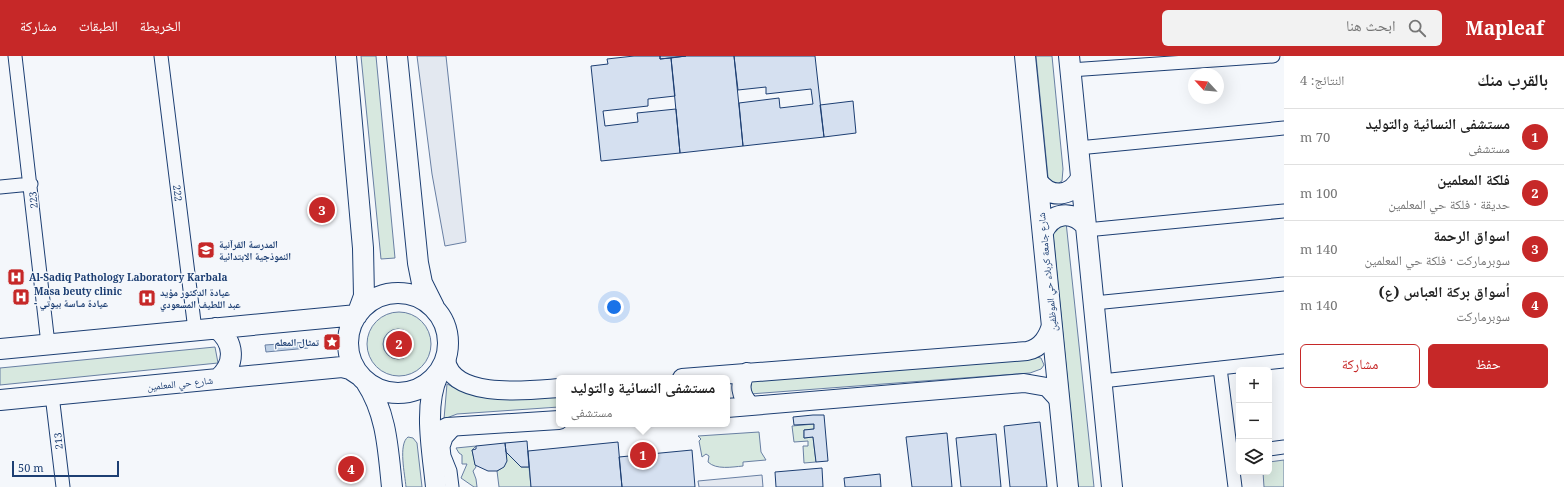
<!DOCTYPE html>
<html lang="ar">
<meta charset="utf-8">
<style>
body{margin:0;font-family:"Noto Serif","Noto Naskh Arabic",serif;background:#f2f2f2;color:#222;direction:rtl}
.controls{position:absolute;right:12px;bottom:12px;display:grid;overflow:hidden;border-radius:6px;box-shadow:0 4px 16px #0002}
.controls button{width:36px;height:36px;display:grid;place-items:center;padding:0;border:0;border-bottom:1px solid #e0e0e0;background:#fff;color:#222;font:20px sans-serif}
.compass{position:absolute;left:1188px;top:12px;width:36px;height:36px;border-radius:50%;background:#fff;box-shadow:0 4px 16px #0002;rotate:296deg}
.scale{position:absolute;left:12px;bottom:10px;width:107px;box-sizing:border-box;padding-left:4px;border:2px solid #1d3f73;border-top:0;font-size:11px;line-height:14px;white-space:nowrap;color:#1d3f73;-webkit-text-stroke:3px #f4f7fb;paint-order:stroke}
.you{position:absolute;left:614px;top:251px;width:14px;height:14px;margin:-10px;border:3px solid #fff;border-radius:50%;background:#1a73e8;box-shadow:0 0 0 6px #1a73e833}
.badge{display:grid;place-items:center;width:26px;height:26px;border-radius:50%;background:#c62828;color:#fff;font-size:13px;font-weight:700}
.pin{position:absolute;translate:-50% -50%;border:2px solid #fff;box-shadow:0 1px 4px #0006}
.popup{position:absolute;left:556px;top:319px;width:174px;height:52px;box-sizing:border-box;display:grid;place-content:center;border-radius:6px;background:#fff;filter:drop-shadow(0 1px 3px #0005);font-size:13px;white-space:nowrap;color:#767676}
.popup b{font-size:15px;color:#222}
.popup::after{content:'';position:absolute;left:50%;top:100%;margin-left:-8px;border:8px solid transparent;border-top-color:#fff}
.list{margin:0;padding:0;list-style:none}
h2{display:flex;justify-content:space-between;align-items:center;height:52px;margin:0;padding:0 16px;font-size:17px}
h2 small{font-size:13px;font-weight:400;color:#767676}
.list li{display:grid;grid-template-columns:26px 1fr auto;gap:12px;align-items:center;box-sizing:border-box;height:56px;padding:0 16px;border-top:1px solid #e0e0e0}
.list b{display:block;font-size:15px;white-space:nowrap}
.list p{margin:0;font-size:13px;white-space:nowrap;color:#767676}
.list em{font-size:13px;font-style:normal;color:#767676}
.actions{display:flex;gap:8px;padding:12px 16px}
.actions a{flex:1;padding:9px 0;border:1px solid #c62828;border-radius:6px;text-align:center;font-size:14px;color:#c62828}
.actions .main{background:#c62828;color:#fff}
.icon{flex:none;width:22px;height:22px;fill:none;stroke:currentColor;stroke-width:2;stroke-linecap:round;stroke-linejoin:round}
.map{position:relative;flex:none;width:1284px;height:431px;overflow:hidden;direction:ltr}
header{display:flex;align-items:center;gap:24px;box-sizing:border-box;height:56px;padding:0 20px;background:#c62828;color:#fff}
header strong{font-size:19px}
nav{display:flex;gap:22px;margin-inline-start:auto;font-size:14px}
.search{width:280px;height:36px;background:#f2f2f2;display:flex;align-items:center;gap:10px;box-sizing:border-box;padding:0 14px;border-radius:6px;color:#767676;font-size:15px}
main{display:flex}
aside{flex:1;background:#fff}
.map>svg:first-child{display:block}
</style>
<header>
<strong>Mapleaf</strong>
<div class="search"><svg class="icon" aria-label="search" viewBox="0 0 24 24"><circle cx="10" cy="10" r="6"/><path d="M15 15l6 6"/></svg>ابحث هنا</div>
<nav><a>الخريطة</a><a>الطبقات</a><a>مشاركة</a></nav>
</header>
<main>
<aside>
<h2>بالقرب منك<small>النتائج: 4</small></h2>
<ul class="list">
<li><span class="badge">1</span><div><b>مستشفى النسائية والتوليد</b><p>مستشفى</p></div><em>70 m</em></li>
<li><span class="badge">2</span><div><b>فلكة المعلمين</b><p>حديقة · فلكة حي المعلمين</p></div><em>100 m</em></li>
<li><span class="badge">3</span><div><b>اسواق الرحمة</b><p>سوبرماركت · فلكة حي المعلمين</p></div><em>140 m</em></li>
<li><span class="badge">4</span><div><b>أسواق بركة العباس (ع)</b><p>سوبرماركت</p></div><em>140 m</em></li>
</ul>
<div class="actions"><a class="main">حفظ</a><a>مشاركة</a></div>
</aside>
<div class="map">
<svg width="1284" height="431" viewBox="0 0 1284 431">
<rect width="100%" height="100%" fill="#f4f7fb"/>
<path fill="#d7e8df" stroke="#687fa3" d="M361,0H376L395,202L381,203Z
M1036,0H1052L1063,113L1062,125L1057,128L1050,126L1048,121Z
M1066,166L1094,431H1078L1052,168Z
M367 288a32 32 0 1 1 64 0a32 32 0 1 1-64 0Z
M215,291L218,307L0,329V312Z
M1036,301L1041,302L1044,309L1041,313L1030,317L750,338L749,325Z
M447,328L460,334L559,337V351L457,358L444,363Z
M814,368V373L804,374V382L813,381L816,406L804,407L803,390H808V385L794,386L792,370Z
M759,376L761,396L766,404L743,406V410C732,411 716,414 708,406L709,400L706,398L702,401L699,385L701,383L698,380Z
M408,381L413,382L417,387L422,431H406C405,419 398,388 408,381Z
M476,390L472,394L476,411L473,415L476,423L477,431H474L461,422L467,408H462V399L459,397L456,392Z
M506,396L521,411H529L531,431H499L497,415C506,410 507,406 506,396Z
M1284,404V431H1264L1263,416H1269V406Z"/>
<path fill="#e3e8f0" stroke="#687fa3" d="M417,0H446L466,186L445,190L432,118Z
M762,419L763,431H699L698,425Z"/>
<path fill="#bed0e5" stroke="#687fa3" d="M383 288a15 15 0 1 1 30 0a15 15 0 1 1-30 0Z
M308,286V292L266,296L265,289Z"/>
<path fill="#d5e0f0" stroke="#1d3f73" d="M634,0H660V3L671,2L675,40L648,43V50L603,55L605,70L638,66L637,57L676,53L680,97L601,105L591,10L608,8L607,3Z
M660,0H686L660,3Z
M686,0H734L743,90L680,97L671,2Z
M734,0H815L824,81L743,90L739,47L779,42L780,52L813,48L811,33L766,38V31L738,34Z
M853,45L856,77L824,81L820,49Z
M813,359H824L828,405L816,406L813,381L804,382V374L814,373V368L794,369L793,361Z
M1040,366L1047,431H1010L1004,370Z
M947,377L952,431H912L906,381Z
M996,378L1001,431H961L956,382Z
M527,385L529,411H521L506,396L505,387Z
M618,386L622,431H531L528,395Z
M505,387L507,405L504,411L497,415H488L475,409L472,394L476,393V390Z
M692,394L695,431H622L619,401Z
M822,412L823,431H776L775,416Z
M880,418L881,431H845L844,422Z"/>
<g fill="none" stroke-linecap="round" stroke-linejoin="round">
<g stroke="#1d3f73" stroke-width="15">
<path id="minor" d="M15,0L48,288
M161,0L195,274
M1070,14L1273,0
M1078,92L1284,72
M0,131L31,128
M1086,174L1284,155
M1094,247L1284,228
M1220,312L1235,431
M1102,325L1284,305
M52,339L63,431
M1269,393L1284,391
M452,431L450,415L444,400L443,391L446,382L456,371"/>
</g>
<g stroke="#1d3f73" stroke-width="20">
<path id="secondary" d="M446,304C452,344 531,334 559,332
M747,316C738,328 740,340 751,350
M682,322L1027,295C1042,292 1048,280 1052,267
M727,352L1024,327L1047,331L1059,344
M431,386L437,376L447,371L559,364"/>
</g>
<g stroke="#1d3f73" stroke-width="22">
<path id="primary" d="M397,0L418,207L422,227L434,251
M1025,0L1068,431
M1069,0L1112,431
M1038,126C1051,143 1071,141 1081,122
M1043,176C1052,156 1072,154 1086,170
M348 287a50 50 0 1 1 100 0a50 50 0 1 1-100 0Z
M216,272C235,286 236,308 218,323
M0,293L357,259L364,240L363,192L346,0
M366,326C387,358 388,394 392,431
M0,344L342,311L350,313L359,319
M436,431C433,398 423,350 438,319"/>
</g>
<use href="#minor" stroke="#f4f7fb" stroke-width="13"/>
<use href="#secondary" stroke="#f4f7fb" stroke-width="18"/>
<use href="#primary" stroke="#f4f7fb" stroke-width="20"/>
</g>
<defs>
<g id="school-square" transform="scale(0.9)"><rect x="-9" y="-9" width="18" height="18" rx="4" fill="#c62828" stroke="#f4f7fb"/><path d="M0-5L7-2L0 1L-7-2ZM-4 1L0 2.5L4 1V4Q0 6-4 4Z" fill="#fff"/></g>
<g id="hospital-square" transform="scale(0.9)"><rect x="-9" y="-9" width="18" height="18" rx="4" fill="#c62828" stroke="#f4f7fb"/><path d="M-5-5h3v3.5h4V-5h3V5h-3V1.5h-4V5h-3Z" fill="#fff"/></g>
<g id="sight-square" transform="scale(0.9)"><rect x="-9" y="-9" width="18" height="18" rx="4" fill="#c62828" stroke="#f4f7fb"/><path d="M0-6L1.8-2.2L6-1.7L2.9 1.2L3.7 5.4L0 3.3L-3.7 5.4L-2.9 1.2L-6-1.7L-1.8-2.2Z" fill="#fff"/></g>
</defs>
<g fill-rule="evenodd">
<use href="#school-square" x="206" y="194"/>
<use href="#hospital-square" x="16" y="221"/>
<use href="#hospital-square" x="21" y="241"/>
<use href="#hospital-square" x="147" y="242"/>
<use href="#sight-square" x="332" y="286"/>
</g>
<g text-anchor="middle" stroke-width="3" stroke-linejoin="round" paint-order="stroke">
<g font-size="10" fill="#1d3f73" stroke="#f4f7fb">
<text transform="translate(178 137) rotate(83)" y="4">222</text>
<text transform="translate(33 144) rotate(-96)" y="4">223</text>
<text transform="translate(1047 216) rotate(-96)" y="4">شارع جامعة كربلاء حي الموظفين</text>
<text transform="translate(180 327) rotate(-6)" y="4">شارع حي المعلمين</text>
<text transform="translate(58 385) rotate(-96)" y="4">213</text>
</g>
<g font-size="10" font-weight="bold" fill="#1d3f73" stroke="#f4f7fb" text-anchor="start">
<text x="219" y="192">المدرسة القرآنية<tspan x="219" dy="12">النموذجية الابتدائية</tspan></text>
<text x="29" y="225">Al-Sadiq Pathology Laboratory Karbala</text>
<text x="34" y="239">Masa beuty clinic<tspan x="34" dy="12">- عيادة مـاسة بيوتي</tspan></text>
<text x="160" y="240">عيادة الدكتور مؤيد<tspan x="160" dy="12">عبد اللطيف المسعودي</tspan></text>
<text x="319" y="290" text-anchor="end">تمثال المعلم</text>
</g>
</g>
</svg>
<div class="controls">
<button>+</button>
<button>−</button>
<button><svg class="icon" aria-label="layers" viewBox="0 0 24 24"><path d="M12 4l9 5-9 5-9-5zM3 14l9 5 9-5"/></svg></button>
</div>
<svg class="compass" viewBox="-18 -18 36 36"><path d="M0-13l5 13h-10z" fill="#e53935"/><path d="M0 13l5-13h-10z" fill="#767676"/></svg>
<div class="scale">50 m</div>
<div class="you"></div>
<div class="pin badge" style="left:643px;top:399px">1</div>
<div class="popup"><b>مستشفى النسائية والتوليد</b>مستشفى</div>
<div class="pin badge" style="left:399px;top:288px">2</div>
<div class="pin badge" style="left:322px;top:154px">3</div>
<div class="pin badge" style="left:351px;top:413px">4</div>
</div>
</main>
